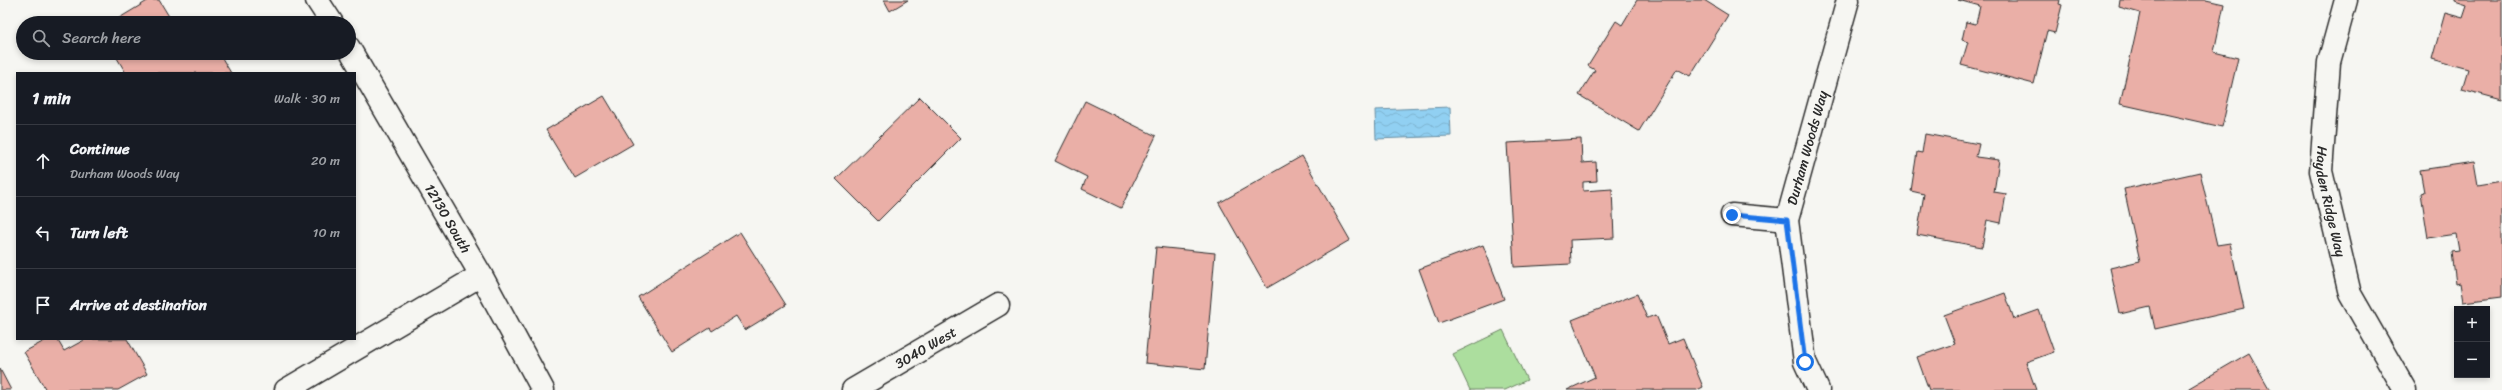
<!DOCTYPE html>
<meta charset="utf-8">
<style>
body{margin:0;font-family:Sriracha,sans-serif;background:#20242c;color:#f1f3f6}
.controls{position:absolute;right:12px;bottom:12px;display:grid;overflow:hidden;border-radius:0px;box-shadow:0 2px 6px #0003}
.controls button{width:36px;height:36px;display:grid;place-items:center;padding:0;border:0;border-bottom:1px solid #363941;background:#171b24;color:#f1f3f6;font:20px sans-serif}
.stop{position:absolute;width:12px;height:12px;margin:-9px;border:3px solid #1a73e8;border-radius:50%;background:#fff}
.stop.end{background:#1a73e8;border-color:#fff;box-shadow:0 1px 4px #0008}
.list{margin:0;padding:0;list-style:none}
h2{display:flex;justify-content:space-between;align-items:center;height:52px;margin:0;padding:0 16px;font-size:17px}
h2 small{font-size:13px;font-weight:400;color:#9ea1a6}
.list li{display:grid;grid-template-columns:26px 1fr auto;gap:12px;align-items:center;box-sizing:border-box;height:72px;padding:0 16px;border-top:1px solid #363941}
.list b{display:block;font-size:15px;white-space:nowrap}
.list p{margin:0;font-size:13px;white-space:nowrap;color:#9ea1a6}
.list em{font-size:13px;font-style:normal;color:#9ea1a6}
.icon{flex:none;width:22px;height:22px;fill:none;stroke:currentColor;stroke-width:2;stroke-linecap:round;stroke-linejoin:round}
.map{position:relative;flex:none;width:2502px;height:390px;overflow:hidden}
.search{position:absolute;background:#171b24;box-shadow:0 2px 6px #0003;left:16px;top:16px;width:340px;height:44px;display:flex;align-items:center;gap:10px;box-sizing:border-box;padding:0 14px;border-radius:22px;color:#9ea1a6;font-size:15px}
.panel{position:absolute;background:#171b24;box-shadow:0 2px 6px #0003;left:16px;top:72px;width:340px;height:268px;border-radius:0px}
.map>svg:first-child{display:block}
</style>
<div class="map">
<svg width="2502" height="390" viewBox="0 0 2502 390">
<defs>
<pattern id="water-waves" width="16" height="10" patternUnits="userSpaceOnUse"><rect width="16" height="10" fill="#91d0f2"/><path d="M0 5q4-4 8 0t8 0" fill="none" stroke="#7db3d0"/></pattern>
</defs>
<rect width="100%" height="100%" fill="#f6f6f2"/>
<filter id="ink" filterUnits="userSpaceOnUse"><feTurbulence type="fractalNoise" baseFrequency=".025" numOctaves="2"/><feDisplacementMap in="SourceGraphic" scale="8" xChannelSelector="R" yChannelSelector="G"/><feConvolveMatrix kernelMatrix="1 2 1 2 8 2 1 2 1" color-interpolation-filters="sRGB"/></filter>
<g filter="url(#ink)">
<path fill="#acde9e" stroke="#6c8464" d="M1503,330L1527,380L1505,390H1470L1453,354Z"/>
<path fill="url(#water-waves)" stroke="#688ea2" d="M1450,107L1451,136L1376,139L1375,110Z"/>
<path fill="#eaafa7" stroke="#2b2b2b" d="M149,0H159L173,23H111Z
M884,0H908L890,11Z
M1637,0H1704L1728,15L1690,76L1677,69L1639,131L1579,95L1595,70L1588,66L1616,21L1622,25Z
M1958,0H2060L2059,4L2062,5L2055,33L2047,31L2034,84L1961,65L1968,42L1962,40L1966,22L1976,24L1980,6Z
M2120,0H2206L2224,4L2214,52L2238,58L2222,127L2120,104L2140,13L2119,7Z
M2455,0H2502V100L2462,89L2468,69L2432,59L2445,13L2463,18L2467,6L2455,2Z
M114,53H197L199,56L205,53H219L231,73H126Z
M604,96L633,144L575,178L546,130Z
M920,97L961,138L878,221L836,179Z
M1085,101L1156,136L1121,208L1082,189L1087,177L1055,161Z
M1925,134L1979,144L1976,157L1999,160L1994,192L2006,194L2001,223L1987,220L1982,247L1917,235L1924,194L1911,191L1917,152L1922,153Z
M1581,139L1582,163L1596,162L1597,181L1583,182V191L1612,189L1614,238L1570,240L1571,264L1514,267L1507,143Z
M1302,156L1350,240L1267,288L1219,203Z
M2474,162L2478,185L2502,181V297L2463,302L2460,283L2456,284L2452,252L2459,251L2456,234L2428,238L2421,193L2424,192L2420,170Z
M2200,172L2217,245L2230,243L2244,309L2155,329L2150,307L2120,314L2110,268L2140,261L2124,189Z
M740,232L786,305L745,330L736,316L712,331L710,328L672,352L638,297Z
M1483,245L1504,299L1439,323L1419,269Z
M1156,247L1215,253L1205,369L1145,363Z
M2005,293L2014,319L2039,310L2054,352L2026,362L2036,390H1929L1917,357L1955,344L1944,315Z
M1637,294L1647,318L1656,315L1668,344L1683,338L1703,387L1697,390H1567L1595,377L1572,320Z
M48,339H57L64,351L86,339H127L147,374L118,390H46L24,352Z
M2249,353L2270,390H2191L2189,388Z
M0,369L11,390H0Z"/>
<g fill="none" stroke-linecap="round" stroke-linejoin="round">
<g stroke="#2b2b2b" stroke-width="25">
<g id="street">
<path d="M317,0L332,23"/>
<path id="s1" d="M2346,0L2329,62L2321,171L2350,294L2405,390"/>
<path id="s2" d="M349,48L481,275L543,390"/>
<path d="M1732,215L1787,220"/>
<path d="M286,390L481,275"/>
<path id="s3" d="M853,390L998,305"/>
<path id="s4" d="M1818,390L1805,362L1787,220L1848,0"/>
</g>
</g>
<use href="#street" stroke="#f6f6f2" stroke-width="22"/>
</g>
</g>
<g fill="none" stroke-linecap="round" stroke-linejoin="round" filter="url(#ink)">
<path stroke="#1a73e8" stroke-width="5" d="M1732,215L1787,220L1805,362"/>
</g>
<g text-anchor="middle" stroke-width="3" stroke-linejoin="round" paint-order="stroke">
<g font-size="14" fill="#2b2b2b" stroke="#f6f6f2">
<text dy="5" stroke="none"><textPath href="#s4" startOffset="249">Durham Woods Way</textPath></text>
<text dy="5" stroke="none"><textPath href="#s1" startOffset="205">Hayden Ridge Way</textPath></text>
<text dy="5" stroke="none"><textPath href="#s2" startOffset="197">12130 South</textPath></text>
<text dy="5" stroke="none"><textPath href="#s3" startOffset="84">3040 West</textPath></text>
</g>
</g>
</svg>
<div class="controls">
<button>+</button>
<button>−</button>
</div>
<div class="stop" style="left:1805px;top:362px"></div>
<div class="stop end" style="left:1732px;top:215px"></div>
<div class="search"><svg class="icon" aria-label="search" viewBox="0 0 24 24"><circle cx="10" cy="10" r="6"/><path d="M15 15l6 6"/></svg>Search here</div>
<section class="panel">
<h2>1 min<small>Walk · 30 m</small></h2>
<ul class="list">
<li><svg class="icon" aria-label="ahead" viewBox="0 0 24 24"><path d="M12 20V5M6 11l6-6 6 6"/></svg><div><b>Continue</b><p>Durham Woods Way</p></div><em>20 m</em></li>
<li><svg class="icon" aria-label="left" viewBox="0 0 24 24"><path d="M17 20v-9H6M10 6l-5 5 5 5"/></svg><div><b>Turn left</b></div><em>10 m</em></li>
<li><svg class="icon" aria-label="arrive" viewBox="0 0 24 24"><path d="M6 21V4h12l-3 4 3 4H6"/></svg><div><b>Arrive at destination</b></div></li>
</ul>
</section>
</div>
